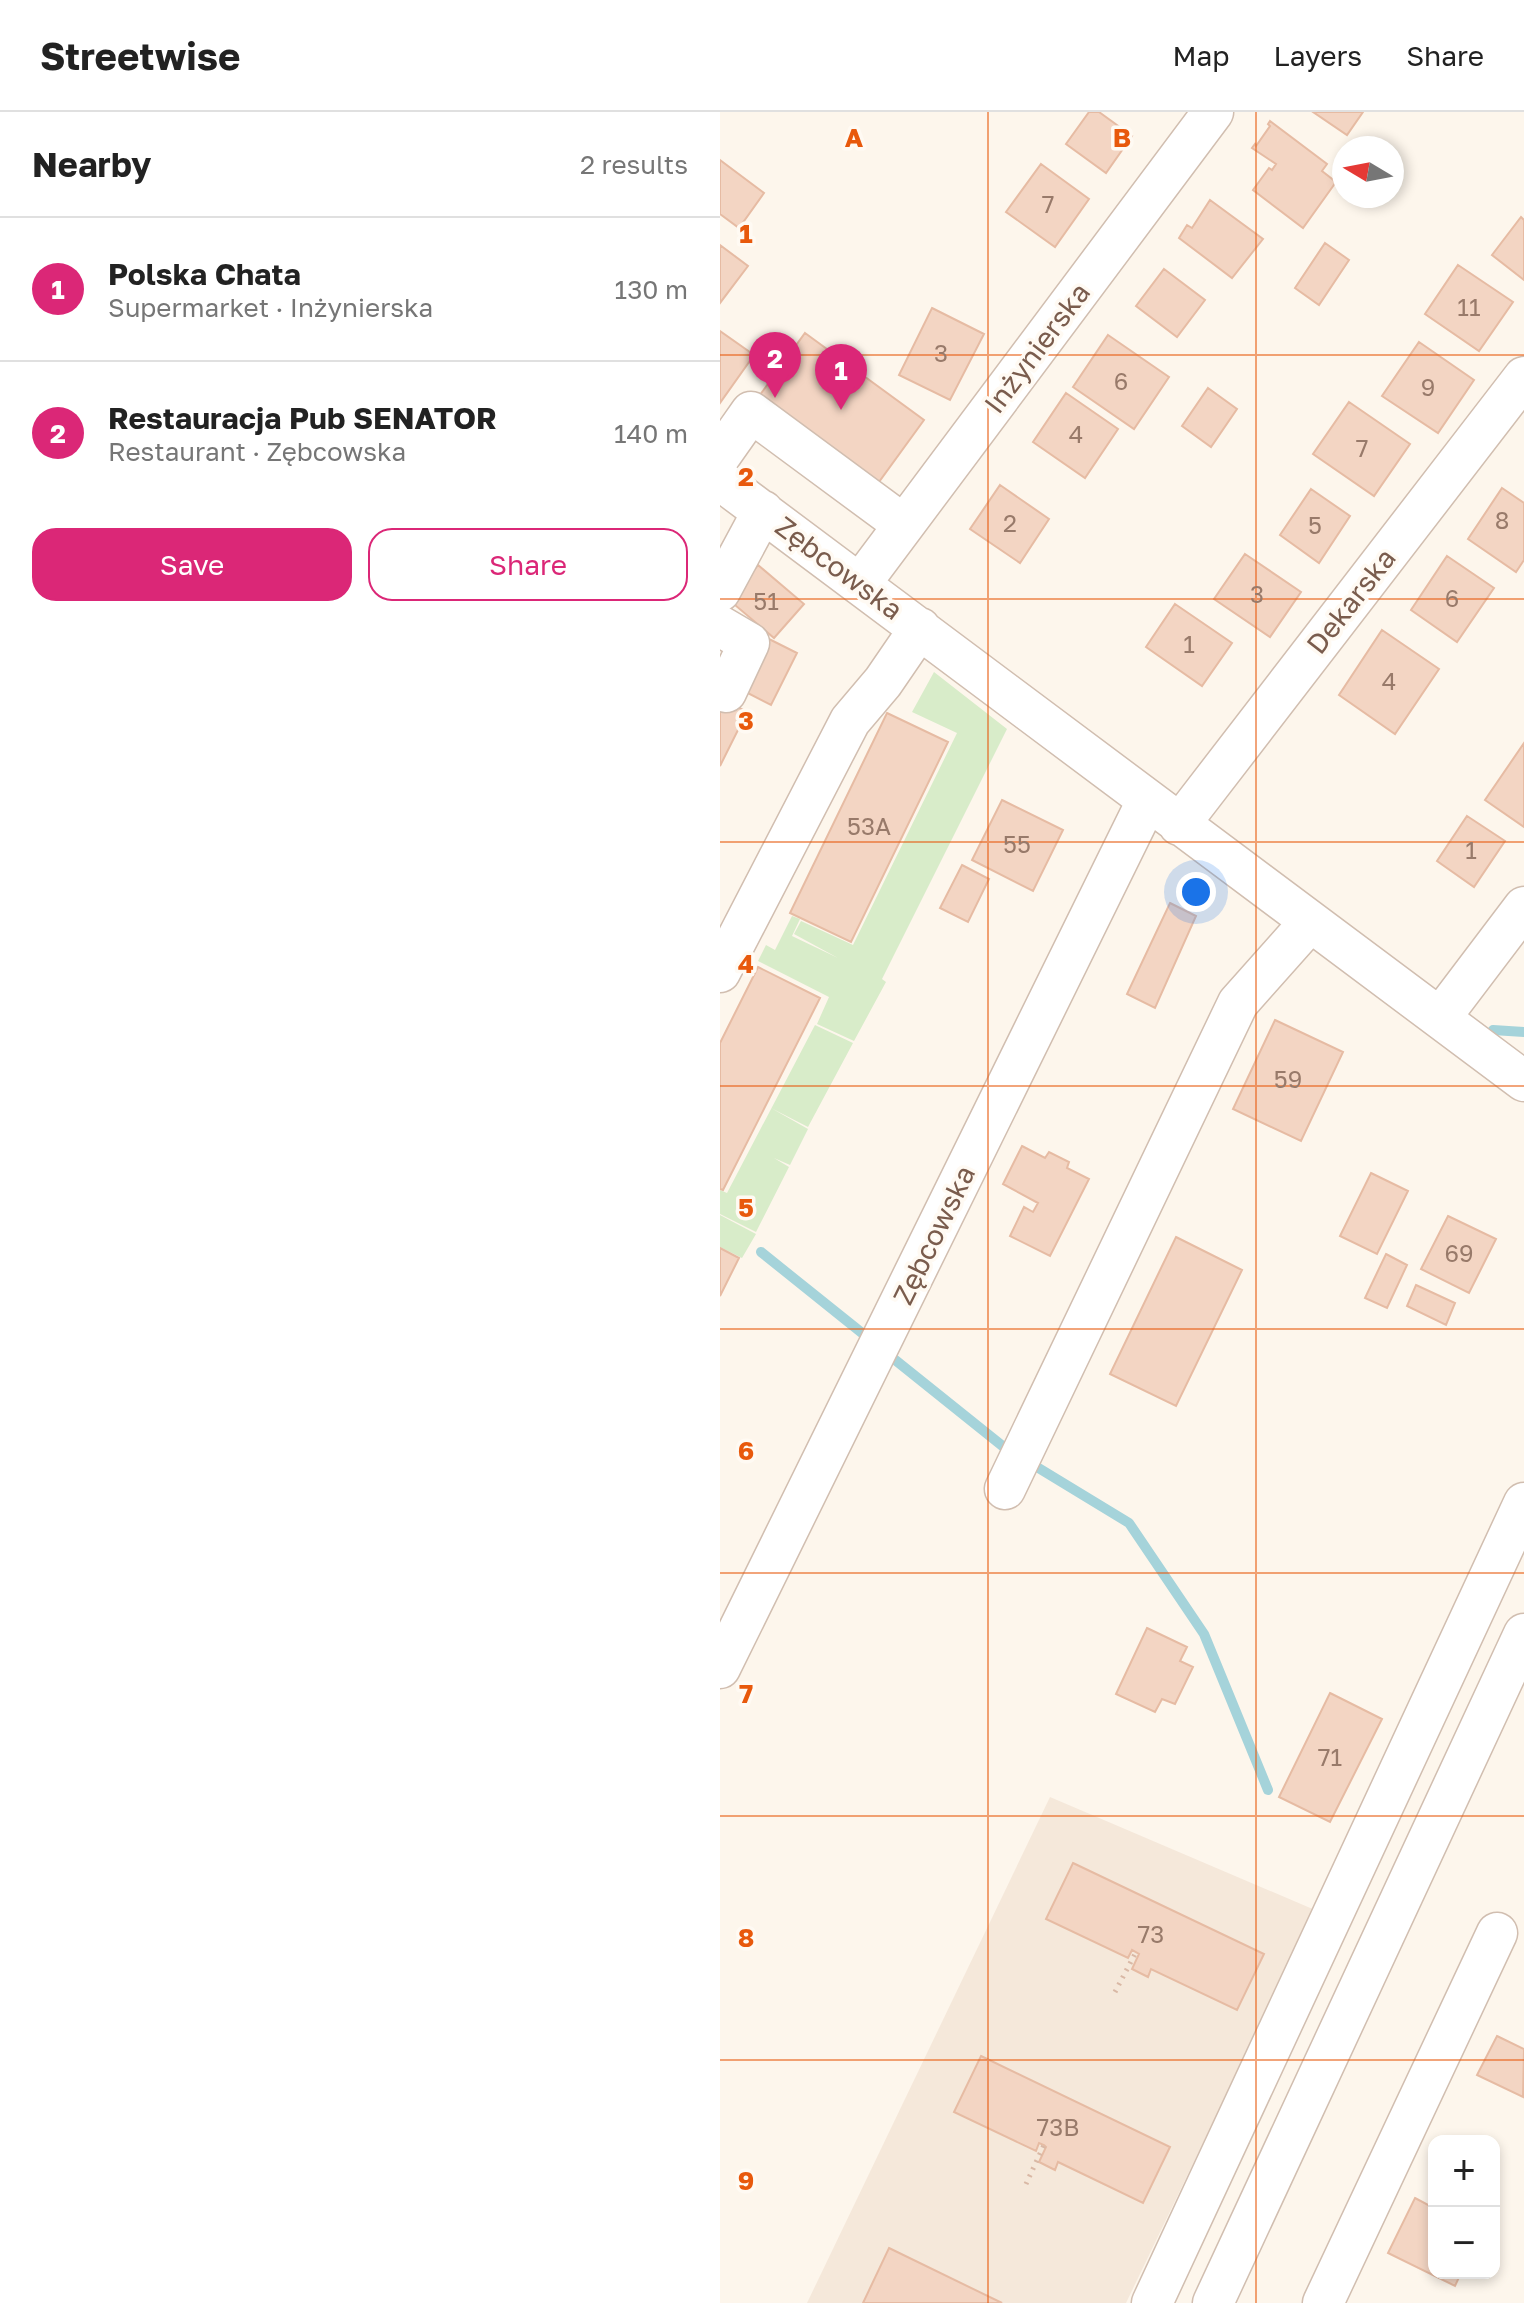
<!DOCTYPE html>
<meta charset="utf-8">
<style>
body{margin:0;font-family:"Golos Text",sans-serif;background:#f2f2f2;color:#222}
.controls{position:absolute;right:24px;bottom:24px;display:grid;overflow:hidden;border-radius:16px;box-shadow:0 4px 12px #0003}
.controls button{width:72px;height:72px;display:grid;place-items:center;padding:0;border:0;border-bottom:2px solid #e0e0e0;background:#fff;color:#222;font:40px sans-serif}
.compass{position:absolute;left:612px;top:24px;width:72px;height:72px;border-radius:50%;background:#fff;box-shadow:0 4px 12px #0003;rotate:280deg}
.you{position:absolute;left:476px;top:780px;width:28px;height:28px;margin:-20px;border:6px solid #fff;border-radius:50%;background:#1a73e8;box-shadow:0 0 0 12px #1a73e833}
.badge{display:grid;place-items:center;width:52px;height:52px;border-radius:50%;background:#db2777;color:#fff;font-size:26px;font-weight:700}
.pin{position:absolute;translate:-50% -66px;filter:drop-shadow(0 2px 4px #0008)}
.pin::after{content:'';position:absolute;top:42px;width:28px;height:24px;background:inherit;clip-path:polygon(0 0,100% 0,50% 100%)}
.list{margin:0;padding:0;list-style:none}
h2{display:flex;justify-content:space-between;align-items:center;height:104px;margin:0;padding:0 32px;font-size:34px}
h2 small{font-size:26px;font-weight:400;color:#767676}
.list li{display:grid;grid-template-columns:52px 1fr auto;gap:24px;align-items:center;box-sizing:border-box;height:144px;padding:0 32px;border-top:2px solid #e0e0e0}
.list b{display:block;font-size:30px;white-space:nowrap}
.list p{margin:0;font-size:26px;white-space:nowrap;color:#767676}
.list em{font-size:26px;font-style:normal;color:#767676}
.actions{display:flex;gap:16px;padding:24px 32px}
.actions a{flex:1;padding:18px 0;border:2px solid #db2777;border-radius:24px;text-align:center;font-size:28px;color:#db2777}
.actions .main{background:#db2777;color:#fff}
.map{position:relative;flex:none;width:804px;height:2191px;overflow:hidden}
header{display:flex;align-items:center;gap:48px;box-sizing:border-box;height:112px;padding:0 40px;background:#fff;border-bottom:2px solid #e0e0e0}
header strong{font-size:38px}
nav{display:flex;gap:44px;margin-inline-start:auto;font-size:28px}
main{display:flex}
aside{flex:1;background:#fff}
.map>svg:first-child{display:block}
</style>
<header>
<strong>Streetwise</strong>
<nav><a>Map</a><a>Layers</a><a>Share</a></nav>
</header>
<main>
<aside>
<h2>Nearby<small>2 results</small></h2>
<ul class="list">
<li><span class="badge">1</span><div><b>Polska Chata</b><p>Supermarket · Inżynierska</p></div><em>130 m</em></li>
<li><span class="badge">2</span><div><b>Restauracja Pub SENATOR</b><p>Restaurant · Zębcowska</p></div><em>140 m</em></li>
</ul>
<div class="actions"><a class="main">Save</a><a>Share</a></div>
</aside>
<div class="map">
<svg width="804" height="2191" viewBox="0 0 804 2191">
<rect width="100%" height="100%" fill="#fdf6ec"/>
<path fill="#f5e8da" d="M330,1685L595,1798L406,2191H87Z"/>
<path fill="#d8ecc9" d="M214,560L287,617L162,867L166,870L134,929L97,912L109,885L38,849L46,833L55,838L72,804L80,807L72,824L118,846L74,822L81,809L133,833L237,621L192,600Z
M95,913L133,931L88,1015L51,996L88,1017L70,1053L54,1046L69,1055L36,1120L0,1102V1078L7,1081Z
M0,1103L36,1122L22,1146L0,1135Z"/>
<g fill="none" stroke-linecap="round" stroke-linejoin="round">
<path stroke="#a5d3da" stroke-width="10" d="M773,918L804,920
M41,1140L152,1229
M164,1239L285,1336
M307,1349L409,1411L484,1522L548,1678"/>
</g>
<path fill="#f3d5c3" stroke="#e6bba3" stroke-width="2" d="M369,0H379L412,24L386,61L346,32Z
M593,0H643L627,23Z
M550,9L607,52L602,59L616,70L583,116L533,78L549,56L552,58L556,52L532,36L535,32L536,34L550,14L548,12Z
M0,48L44,81L19,116L0,102Z
M321,52L369,87L335,135L286,100Z
M490,88L543,127L512,166L459,126L467,113L472,116Z
M801,105L804,108V168L772,143Z
M605,131L629,148L599,193L575,176Z
M0,133L28,154L0,191Z
M738,153L793,190L759,239L705,202Z
M444,157L485,188L457,225L416,194Z
M212,196L264,222L230,288L179,263Z
M0,219L34,243L0,291Z
M85,221L204,308L156,374L37,287Z
M388,223L449,265L414,317L353,275Z
M699,230L754,268L718,321L662,284Z
M488,276L517,297L491,335L462,314Z
M346,281L398,317L365,366L313,330Z
M629,290L690,332L654,384L593,342Z
M280,373L329,407L300,451L250,417Z
M782,376L804,391V448L796,460L748,427Z
M591,377L630,404L599,451L560,423Z
M525,442L581,480L550,525L494,487Z
M727,444L774,476L737,530L691,498Z
M38,453L84,492L54,526L9,488Z
M455,492L512,531L482,574L426,535Z
M662,518L719,557L675,622L619,583Z
M47,526L77,541L51,593L20,577Z
M0,586L27,600L0,654Z
M167,601L228,630L131,830L70,801Z
M804,631V715L765,688Z
M282,688L343,718L313,779L252,748Z
M747,704L785,729L754,775L717,749Z
M242,753L269,767L248,810L220,796Z
M450,791L476,804L435,896L407,882Z
M38,855L100,886L3,1078L0,1077V931Z
M555,908L623,940L581,1029L513,997Z
M302,1034L325,1046L329,1040L349,1050L347,1056L369,1067L330,1144L290,1124L304,1095L313,1100L318,1091L283,1072Z
M651,1061L688,1079L657,1142L620,1124Z
M728,1104L776,1127L749,1181L701,1157Z
M456,1125L522,1158L456,1294L390,1262Z
M0,1136L19,1146L0,1184Z
M666,1142L687,1153L667,1196L645,1186Z
M696,1173L735,1191L726,1213L687,1194Z
M427,1516L467,1535L460,1549L473,1555L455,1592L442,1587L435,1600L396,1582Z
M610,1581L662,1607L610,1710L559,1685Z
M353,1751L544,1842L517,1898L431,1857L428,1865L412,1857L419,1842L412,1838L408,1846L326,1807Z
M777,1924L804,1937L803,1985L757,1963Z
M261,1944L450,2035L423,2091L338,2050L335,2058L319,2050L326,2035L324,2033L319,2031L316,2039L234,2000Z
M695,2086L714,2096V2161H741L735,2174L668,2141Z
M169,2136L282,2191H143Z"/>
<g fill="none" stroke-linecap="round" stroke-linejoin="round">
<g stroke="#d1beb0" stroke-width="43">
<path id="minor" d="M0,344L31,300L184,413
M0,368L804,969
M140,472L493,0
M0,479L43,399
M0,514L29,531L6,580
M459,713L804,265
M0,860L130,609L163,570L200,516
M720,906L804,795
M285,1377L518,891L590,810
M0,1556L427,689
M432,2191L804,1391
M493,2191L804,1522
M603,2191L777,1821"/>
</g>
<path stroke="#d9b8a5" stroke-width="5" stroke-dasharray="2 6" stroke-linecap="butt" d="M395,1880L416,1840
M306,2072L324,2033"/>
<use href="#minor" stroke="#fff" stroke-width="40"/>
</g>
<path fill="none" stroke="#e8590c" stroke-width="2" stroke-opacity="0.55" d="M268,0V2191M536,0V2191M0,243H804M0,487H804M0,730H804M0,974H804M0,1217H804M0,1461H804M0,1704H804M0,1948H804"/>
<g text-anchor="middle" stroke-width="7" stroke-linejoin="round" paint-order="stroke">
<g font-size="24" fill="#987a6a">
<text x="328" y="101">7</text>
<text x="749" y="204">11</text>
<text x="221" y="250">3</text>
<text x="401" y="278">6</text>
<text x="708" y="284">9</text>
<text x="356" y="331">4</text>
<text x="642" y="345">7</text>
<text x="782" y="417">8</text>
<text x="290" y="420">2</text>
<text x="595" y="422">5</text>
<text x="537" y="491">3</text>
<text x="732" y="495">6</text>
<text x="46" y="498">51</text>
<text x="469" y="541">1</text>
<text x="669" y="578">4</text>
<text x="149" y="723">53A</text>
<text x="297" y="741">55</text>
<text x="751" y="747">1</text>
<text x="568" y="976">59</text>
<text x="739" y="1150">69</text>
<text x="610" y="1654">71</text>
<text x="431" y="1831">73</text>
<text x="338" y="2024">73B</text>
</g>
<g font-size="28" fill="#7a5c4d" stroke="#fffaf3">
<text transform="translate(317 236) rotate(-53)" y="10">Inżynierska</text>
<text transform="translate(119 456) rotate(37)" y="10">Zębcowska</text>
<text transform="translate(631 489) rotate(-52)" y="10">Dekarska</text>
<text transform="translate(214 1123) rotate(-64)" y="10">Zębcowska</text>
</g>
</g>
<g font-size="26" text-anchor="middle" font-weight="bold" fill="#e8590c" stroke="#fffaf3" stroke-width="7" stroke-linejoin="round" paint-order="stroke">
<text x="134" y="35">A</text>
<text x="402" y="35">B</text>
<text x="26" y="131">1</text>
<text x="26" y="374">2</text>
<text x="26" y="618">3</text>
<text x="26" y="861">4</text>
<text x="26" y="1105">5</text>
<text x="26" y="1348">6</text>
<text x="26" y="1591">7</text>
<text x="26" y="1835">8</text>
<text x="26" y="2078">9</text>
</g>
</svg>
<div class="controls">
<button>+</button>
<button>−</button>
</div>
<svg class="compass" viewBox="-18 -18 36 36"><path d="M0-13l5 13h-10z" fill="#e53935"/><path d="M0 13l5-13h-10z" fill="#767676"/></svg>
<div class="you"></div>
<div class="pin badge" style="left:121px;top:298px">1</div>
<div class="pin badge" style="left:55px;top:286px">2</div>
</div>
</main>
